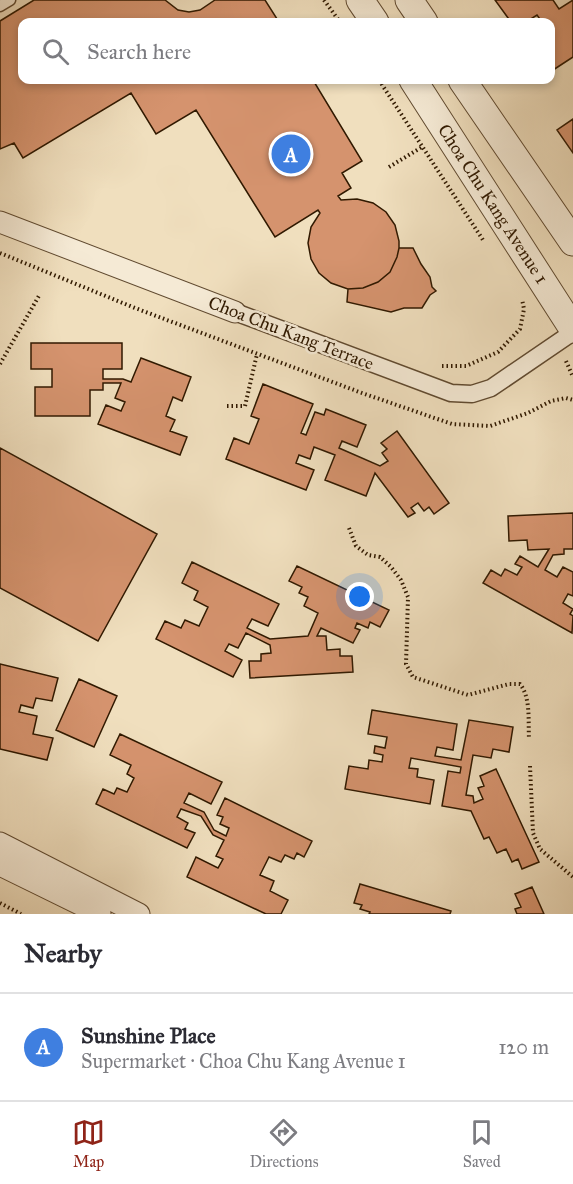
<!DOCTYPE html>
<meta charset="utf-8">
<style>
body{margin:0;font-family:"IM FELL Great Primer",serif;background:#f2f2f3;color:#2b2b33}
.you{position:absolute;left:360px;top:597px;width:21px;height:21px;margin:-15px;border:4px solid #fff;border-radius:50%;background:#1a73e8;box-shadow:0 0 0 9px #1a73e833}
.badge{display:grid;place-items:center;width:39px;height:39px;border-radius:50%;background:#8f2418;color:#fff;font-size:20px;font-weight:700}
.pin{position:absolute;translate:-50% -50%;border:3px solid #fff;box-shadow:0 2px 6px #0006}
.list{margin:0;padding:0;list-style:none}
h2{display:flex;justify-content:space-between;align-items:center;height:78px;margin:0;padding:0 24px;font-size:26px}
h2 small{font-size:20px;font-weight:400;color:#7c7c81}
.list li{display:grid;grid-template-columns:39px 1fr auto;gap:18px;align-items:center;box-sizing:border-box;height:108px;padding:0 24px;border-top:2px solid #e1e1e2}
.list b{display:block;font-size:22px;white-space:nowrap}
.list p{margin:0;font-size:20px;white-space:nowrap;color:#7c7c81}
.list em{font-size:20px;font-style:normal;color:#7c7c81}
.icon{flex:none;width:33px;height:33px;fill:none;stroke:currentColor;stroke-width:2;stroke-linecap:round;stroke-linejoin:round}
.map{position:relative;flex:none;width:573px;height:914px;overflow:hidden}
.search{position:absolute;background:#fff;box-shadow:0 3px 9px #0003;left:18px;right:18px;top:18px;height:66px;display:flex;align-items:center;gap:15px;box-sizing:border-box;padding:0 21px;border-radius:12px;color:#7c7c81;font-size:22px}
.sheet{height:186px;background:#fff}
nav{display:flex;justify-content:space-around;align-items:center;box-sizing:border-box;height:84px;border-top:2px solid #e1e1e2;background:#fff;font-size:16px;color:#7c7c81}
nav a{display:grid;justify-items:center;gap:3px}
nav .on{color:#8f2418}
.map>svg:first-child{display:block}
</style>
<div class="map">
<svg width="573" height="914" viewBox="0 0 573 914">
<rect width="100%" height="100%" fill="#f0dfbe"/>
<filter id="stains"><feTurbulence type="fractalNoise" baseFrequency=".00333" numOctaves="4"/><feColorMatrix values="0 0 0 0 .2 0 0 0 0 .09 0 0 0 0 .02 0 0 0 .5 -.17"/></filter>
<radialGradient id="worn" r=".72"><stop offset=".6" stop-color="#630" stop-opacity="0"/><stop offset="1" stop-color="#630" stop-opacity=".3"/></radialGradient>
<path fill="#d5936e" stroke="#301900" stroke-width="1.5" d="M34,0H165L178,10L189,12L200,10L215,0H265L279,22H22V80H313L362,161L342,173L351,188L338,196L341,200L357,199L373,203L386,212L395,225L399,241V248H413L421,264L430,277L432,287L436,291L430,295L422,308H404L391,312L347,302L348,289L331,283L319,273L311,259L308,243L311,227L320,213L318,210L275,237L196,110L156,134L131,93L23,158L14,143L0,149V21Z
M495,0H553L559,9L573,0V57L550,72V22H542L537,15L526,22H511Z
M573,119V153L557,130Z
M399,248H413L421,264L430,277L432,287L436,291L430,295L422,308H404L391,312L347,302L348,289L363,288L378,282L390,272L397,257Z
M31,343H122V369H103V379H123L131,382L141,358L191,377L182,401L173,397L166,416L175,420L170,431L187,437L180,455L98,424L106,405L121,411L125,402L115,398L121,383H103V390H90V416H35V387H52V369H31Z
M263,384L313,404L301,433L306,435L315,412L324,415L326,409L366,425L357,447L342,441L339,448L380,466L388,461L382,453L387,449L381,443L397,431L449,503L434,514L429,507L424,511L418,503L411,508L415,513L408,517L375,473L366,496L325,480L335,455L314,447L310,459L299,455L296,463L314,470L306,490L226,459L234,438L249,444L259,419L251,416Z
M0,448L157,534L98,641L0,588Z
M573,513V549H564V554L553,555L545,570L557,577L563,567L573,572V596L568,594L563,603L573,609L570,614L573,616L572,633L483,583L491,570L501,576L505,569L517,575L522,567L515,564L520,556L538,567L549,549L528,550L527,540L509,541L508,516Z
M192,562L279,604L268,626L252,619L247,628L270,639L308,636L318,613L304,606L308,597L299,593L302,587L289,581L297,566L389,610L380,627L370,622L368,628L357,623L355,628L360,630L353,643L321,628L317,636H326L327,650L340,649V656H352L353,672L250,678L249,661H261V654L271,653L270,645L246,633L238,648L229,644L225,651L242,660L233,677L156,639L165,621L181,628L185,620L199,626L208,607L194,600L198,591L182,583Z
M0,664L58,678L52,701L36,698L33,708L21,705L19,712L37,716L33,734L53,738L47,760L0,749Z
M79,679L117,696L94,747L56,730Z
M372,710L457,724L453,750L437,747L435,756L461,760L469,720L513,727L509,752L493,749L491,758L473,755L466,795L473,796L474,803L483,799L478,788L484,786L480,776L496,769L539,862L522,869L518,859L512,862L506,849L497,853L489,837L484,839L471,811L442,806L448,771L460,773L461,767L411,758L409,768L418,769L417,777L434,780L430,804L345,789L349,766L368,769L369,760L382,762L383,755L374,753L375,746L385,748L387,737L368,734Z
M120,734L222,782L211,804L189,793L184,803L204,812L214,830L226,836L229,828L220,824L223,817L217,815L225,798L312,841L304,857L297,853L294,859L285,855L281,862L269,857L260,875L274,881L270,891L288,900L281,914H266L187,877L196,857L218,868L223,859L216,856L224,840L213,835L201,816L181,809L177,817L188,823L185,829L195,833L187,848L96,804L103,789L114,794L117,788L127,792L134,778L127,774L131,765L110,755Z
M360,884L451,911L450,914H369L370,912L360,909L362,905L354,903Z
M532,887L544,914H517L515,909L521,907L515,894Z"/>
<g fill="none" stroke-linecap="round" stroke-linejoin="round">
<g stroke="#604a30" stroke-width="13">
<path id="service" d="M0,6L10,0"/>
</g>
<g stroke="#604a30" stroke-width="19">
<path id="pedestrian" d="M235,312L451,393L472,394L491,388L573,332"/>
</g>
<g stroke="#604a30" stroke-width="23">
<path id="minor" d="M0,222L235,312
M0,843L139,914
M0,865L100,914"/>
</g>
<g stroke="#604a30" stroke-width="29">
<path id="tertiary" d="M360,0L375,22
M409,0L424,22
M413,80L573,329
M462,80L573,242"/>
</g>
<path stroke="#301900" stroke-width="4" stroke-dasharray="1.5 3" stroke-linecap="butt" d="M324,0L340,22
M379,80L483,240
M389,167L422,147
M0,253L135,308L362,393L452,424L490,426L528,413L551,401L566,398L573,400
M566,361L573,377
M0,364L40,294
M442,366H466L498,352L520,329L524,309L522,299
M227,406H245L257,354
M349,528L356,546L368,555L380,557L391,567L401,580L408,597L406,664L413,677L468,695L509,684H520C531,698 528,721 529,738
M530,766L533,833L540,849L573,877
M0,903L21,914"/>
<use href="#service" stroke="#f5ead5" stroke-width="10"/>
<use href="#pedestrian" stroke="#f5ead5" stroke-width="16"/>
<use href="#minor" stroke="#f5ead5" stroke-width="21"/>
<use href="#tertiary" stroke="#f5ead5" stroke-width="27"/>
</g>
<g text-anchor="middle" stroke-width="5" stroke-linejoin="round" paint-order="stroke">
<g font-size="18" fill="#301900" stroke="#f5ead5">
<text transform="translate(493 204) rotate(57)" y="6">Choa Chu Kang Avenue 1</text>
<text transform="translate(291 333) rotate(21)" y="6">Choa Chu Kang Terrace</text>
</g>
</g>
<rect width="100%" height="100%" filter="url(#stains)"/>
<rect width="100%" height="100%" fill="url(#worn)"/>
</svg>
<div class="you"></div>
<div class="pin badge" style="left:291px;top:154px;background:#3f7fe0">A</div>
<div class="search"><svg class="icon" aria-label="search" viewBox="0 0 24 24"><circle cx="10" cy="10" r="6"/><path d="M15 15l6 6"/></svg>Search here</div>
</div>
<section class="sheet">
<h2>Nearby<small></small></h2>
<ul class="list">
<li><span class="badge" style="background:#3f7fe0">A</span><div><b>Sunshine Place</b><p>Supermarket · Choa Chu Kang Avenue 1</p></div><em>120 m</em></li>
</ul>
</section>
<nav>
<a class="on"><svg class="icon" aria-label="map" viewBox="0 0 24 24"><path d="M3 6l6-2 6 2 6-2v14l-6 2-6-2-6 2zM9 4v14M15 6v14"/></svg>Map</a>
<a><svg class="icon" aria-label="directions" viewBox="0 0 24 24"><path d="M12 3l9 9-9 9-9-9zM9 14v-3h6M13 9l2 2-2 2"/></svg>Directions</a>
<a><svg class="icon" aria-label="saved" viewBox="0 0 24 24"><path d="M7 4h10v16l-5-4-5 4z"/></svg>Saved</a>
</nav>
